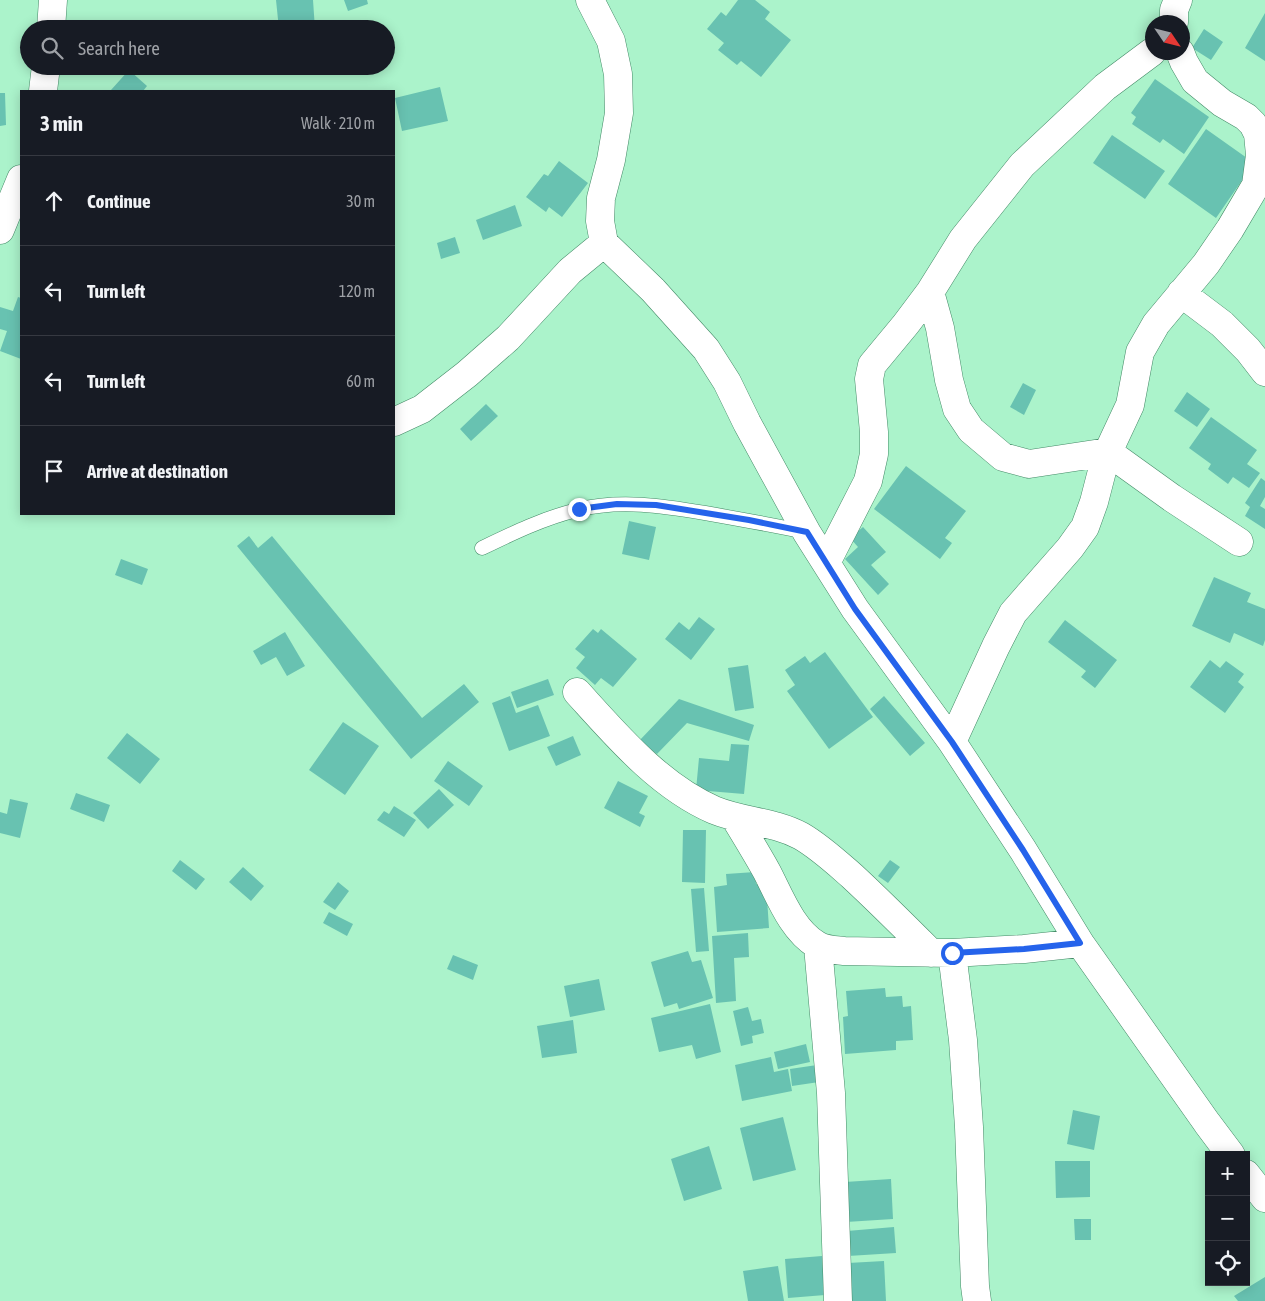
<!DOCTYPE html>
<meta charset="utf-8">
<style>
body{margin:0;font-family:"Asap Condensed",sans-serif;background:#242831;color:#f1f3f6}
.controls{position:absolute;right:15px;bottom:15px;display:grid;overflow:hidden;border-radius:0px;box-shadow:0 2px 12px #0003}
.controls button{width:45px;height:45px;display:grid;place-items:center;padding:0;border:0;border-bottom:1px solid #363941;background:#171b24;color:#f1f3f6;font:25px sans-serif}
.compass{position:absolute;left:1145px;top:15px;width:45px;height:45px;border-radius:50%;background:#171b24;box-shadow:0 2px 12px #0003;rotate:125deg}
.stop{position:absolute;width:15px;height:15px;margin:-11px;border:4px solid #2563eb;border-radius:50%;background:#fff}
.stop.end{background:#2563eb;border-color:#fff;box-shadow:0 1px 5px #0008}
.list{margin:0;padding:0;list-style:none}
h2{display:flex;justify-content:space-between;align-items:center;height:65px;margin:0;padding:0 20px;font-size:21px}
h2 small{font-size:16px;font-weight:400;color:#9ea1a6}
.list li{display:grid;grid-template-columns:32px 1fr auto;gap:15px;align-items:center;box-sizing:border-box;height:90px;padding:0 20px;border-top:1px solid #363941}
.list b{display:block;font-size:19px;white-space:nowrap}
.list em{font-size:16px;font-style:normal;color:#9ea1a6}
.icon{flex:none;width:28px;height:28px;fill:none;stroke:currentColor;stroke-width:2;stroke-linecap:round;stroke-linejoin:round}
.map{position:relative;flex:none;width:1265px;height:1301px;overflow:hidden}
.search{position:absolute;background:#171b24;box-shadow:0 2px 12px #0003;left:20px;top:20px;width:375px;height:55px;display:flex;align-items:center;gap:12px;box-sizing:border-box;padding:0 18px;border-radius:28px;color:#9ea1a6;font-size:19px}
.panel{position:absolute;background:#171b24;box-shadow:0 2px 12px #0003;left:20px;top:90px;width:375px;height:425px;border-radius:0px}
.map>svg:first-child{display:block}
</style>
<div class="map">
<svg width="1265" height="1301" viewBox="0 0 1265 1301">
<rect width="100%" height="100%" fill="#abf3cb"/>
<path fill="#68c2b1" d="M276,0H313L315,29H279Z
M344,0H367L368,4L348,11Z
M738,0H755L770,12L765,19L791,40L761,77L741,61L737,65L718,50L724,43L707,29L721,12L726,16Z
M1265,13V61L1245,48Z
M1204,29L1223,42L1211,60L1192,48Z
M129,70L147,86L143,91H112L111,90Z
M1155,79L1209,117L1184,154L1163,139L1160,143L1132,124L1136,117L1131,113Z
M440,87L448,121L402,131L395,98Z
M0,93H5L6,125L0,126Z
M1206,129L1254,163L1216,218L1168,184Z
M1112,135L1165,171L1145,199L1093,163Z
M559,161L588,183L562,217L549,207L546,212L526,197L544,174L548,176Z
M515,205L522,226L483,240L476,220Z
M455,237L460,253L441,259L437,243Z
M18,297L21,298V359L0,351L7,331L0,329V307L13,311Z
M1023,383L1036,390L1024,415L1010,407Z
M1187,392L1210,409L1197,427L1174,411Z
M486,404L498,416L471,441L460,429Z
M1211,417L1257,450L1247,464L1260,473L1249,488L1233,477L1228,484L1208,469L1211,464L1189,448Z
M906,466L966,511L945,538L952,543L940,559L874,509Z
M1261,478L1265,481V497L1260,506L1265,509V529L1245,516L1250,507L1245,503Z
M629,521L656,527L649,560L622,554Z
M863,527L886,552L871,565L889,584L878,595L845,559L858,547L850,538Z
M249,536L258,548L272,536L422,718L464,684L479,702L411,759L237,546Z
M121,559L148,569L142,585L115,575Z
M1214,577L1251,593L1247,602L1265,609V640L1263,646L1234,633L1230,643L1192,626Z
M699,617L715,629L691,660L665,639L679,622L689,630Z
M1065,620L1117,660L1095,688L1081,677L1086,671L1048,642Z
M593,629L598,633L601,629L637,659L613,687L601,678L595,685L576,668L585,657L575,649Z
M285,632L305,666L287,676L276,657L261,665L253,651Z
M825,652L873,717L829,749L787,691L795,685L785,670L805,656L810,663Z
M1210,660L1220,668L1226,661L1244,674L1238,682L1244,687L1225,713L1190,687Z
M748,665L754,708L735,711L728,668Z
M548,679L554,695L517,708L511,692Z
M510,696L516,713L538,705L550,736L509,751L492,703Z
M884,696L925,743L910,756L870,709Z
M679,699L754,725L749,741L687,723L657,754L639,741Z
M343,722L379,746L345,795L309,770Z
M127,733L160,759L140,784L107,758Z
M573,736L581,755L556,766L547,747Z
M731,744L749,745L744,794L696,790L699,758L729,761Z
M448,761L483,786L469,806L434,781Z
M618,781L648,796L639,813L645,816L640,827L604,808Z
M439,789L454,805L428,829L413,813Z
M76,793L110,805L104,822L70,809Z
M10,799L28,803L20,838L0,833V812L7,814Z
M394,806L416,820L404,837L377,820L384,811L389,814Z
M683,830H706L705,883L682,882Z
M180,860L205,879L196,890L172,871Z
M890,860L900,867L888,883L878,876Z
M243,867L264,886L251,901L229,882Z
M755,872L756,884L766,883L769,928L717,932L714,887L727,885L726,874Z
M338,882L349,891L335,910L323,902Z
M704,888L709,951L696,952L691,889Z
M329,912L353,924L347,936L323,923Z
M748,933L749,957L734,958L736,1001L716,1003L712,936Z
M688,951L692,962L701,960L713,998L679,1009L677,1003L664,1007L651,962Z
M453,955L478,965L473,980L447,969Z
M599,979L605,1010L570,1017L564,986Z
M885,988L886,997L902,996L903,1007L911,1006L913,1040L896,1041V1050L845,1054L843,1017L848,1016L846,991Z
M710,1004L721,1052L696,1059L692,1045L659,1052L651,1018Z
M748,1007L752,1021L761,1019L764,1033L752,1036L753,1043L741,1046L733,1011Z
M573,1020L577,1053L542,1058L537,1026Z
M806,1044L810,1062L778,1069L774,1052Z
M771,1057L774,1072L788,1069L792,1091L742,1101L735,1065Z
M817,1065L819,1082L792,1086L790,1069Z
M1073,1110L1100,1116L1094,1150L1067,1144Z
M783,1117L796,1170L753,1181L740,1128Z
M709,1146L722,1189L684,1201L671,1159Z
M1055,1161H1090V1197L1056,1198Z
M891,1179L893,1219L846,1222L845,1182Z
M1074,1219H1091V1240H1075Z
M894,1227L896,1253L848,1256L847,1231Z
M822,1256L825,1295L788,1298L785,1259Z
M884,1261L886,1301H850L848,1263Z
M778,1266L784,1301H748L743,1271Z
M1265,1277V1301H1238L1234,1296Z"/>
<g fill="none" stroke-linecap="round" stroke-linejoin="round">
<g stroke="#448a67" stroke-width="15">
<path id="lane" d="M482,548C513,533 544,518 577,510C620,499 663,506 705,513C739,519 772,525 806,532"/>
</g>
<g stroke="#448a67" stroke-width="29">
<path id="street" d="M590,0L611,41L618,74L619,113L611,160L601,198L600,221L604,243L653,290L706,349L727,382L747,423L807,533L855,609L952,742L1023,850L1080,943L1207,1123L1231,1155
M1174,22V10L1178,0
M51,29L53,0
M43,91L46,66
M0,230L21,179
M930,292L940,328L949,380L957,409L971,430L1003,457L1029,464L1108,452L1172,498L1239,542
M1181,293L1222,324L1248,350L1265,372
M394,422L422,409L467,374L508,338L570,271L604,243
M826,563L868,481L874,454V432L869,379L872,365L906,324L930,292L963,239L1022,165L1105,87L1152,52
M577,692C617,736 659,786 714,810C743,822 773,821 801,836C820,847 836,862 852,876C879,901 905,927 931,953
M952,742L996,646L1013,613L1070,548L1085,527L1094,502L1102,471L1108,452L1130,405L1140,352L1156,324L1206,264L1230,229L1256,185L1260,155L1258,134L1253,124L1246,117L1222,103L1195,81L1184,62L1180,52
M735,818C746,836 757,854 767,872C780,897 792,930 817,945C825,950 835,950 844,951L952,953L1024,949L1080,943
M818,946L831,1093L838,1301
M952,953L963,1040L969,1127L975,1286L977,1301
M1246,1174L1265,1198"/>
</g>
<use href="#lane" stroke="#fff" stroke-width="14"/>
<use href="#street" stroke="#fff" stroke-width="28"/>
</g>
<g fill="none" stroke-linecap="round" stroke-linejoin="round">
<path stroke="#2563eb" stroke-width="6" d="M579,509L617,504L656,505L749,520L807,532L855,609L952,742L1023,850L1080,943L1024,949L952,953"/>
</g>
</svg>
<div class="controls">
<button>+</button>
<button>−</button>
<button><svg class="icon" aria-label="locate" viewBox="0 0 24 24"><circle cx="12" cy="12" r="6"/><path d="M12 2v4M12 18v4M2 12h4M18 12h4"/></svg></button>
</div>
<svg class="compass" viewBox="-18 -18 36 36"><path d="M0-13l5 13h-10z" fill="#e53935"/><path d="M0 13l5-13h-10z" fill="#9ea1a6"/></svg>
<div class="stop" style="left:952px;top:953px"></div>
<div class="stop end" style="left:579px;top:509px"></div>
<div class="search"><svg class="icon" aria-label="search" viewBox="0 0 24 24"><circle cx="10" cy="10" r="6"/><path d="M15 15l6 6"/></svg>Search here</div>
<section class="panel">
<h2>3 min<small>Walk · 210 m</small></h2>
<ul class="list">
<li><svg class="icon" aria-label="ahead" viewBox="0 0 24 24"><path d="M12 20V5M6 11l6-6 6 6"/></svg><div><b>Continue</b></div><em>30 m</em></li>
<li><svg class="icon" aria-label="left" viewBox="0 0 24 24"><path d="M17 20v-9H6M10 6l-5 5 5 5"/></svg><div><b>Turn left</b></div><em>120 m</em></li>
<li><svg class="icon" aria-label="left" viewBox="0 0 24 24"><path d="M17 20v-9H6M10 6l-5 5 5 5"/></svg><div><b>Turn left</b></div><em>60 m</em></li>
<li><svg class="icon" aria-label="arrive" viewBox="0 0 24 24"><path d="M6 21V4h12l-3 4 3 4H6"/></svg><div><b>Arrive at destination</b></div></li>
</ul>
</section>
</div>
